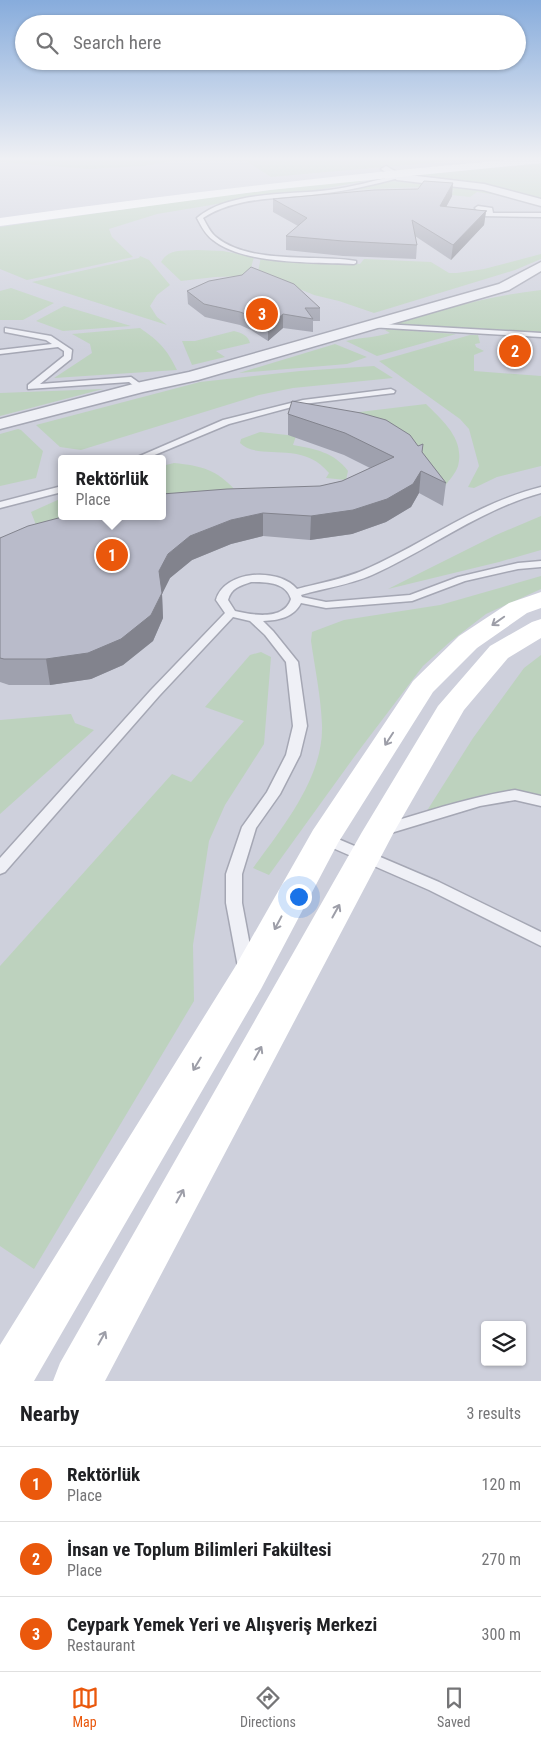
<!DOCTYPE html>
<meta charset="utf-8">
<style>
body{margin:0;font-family:"Roboto Condensed",sans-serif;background:#f6f6f6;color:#202124}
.controls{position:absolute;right:15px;bottom:15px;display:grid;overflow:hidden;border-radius:5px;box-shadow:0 1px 4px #0004}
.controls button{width:45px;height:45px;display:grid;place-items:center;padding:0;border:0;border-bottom:1px solid #e0e0e0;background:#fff;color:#202124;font:25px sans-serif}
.you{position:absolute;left:298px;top:896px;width:18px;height:18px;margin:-12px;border:4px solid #fff;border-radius:50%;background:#1a73e8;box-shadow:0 0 0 8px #1a73e833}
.badge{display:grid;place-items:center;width:32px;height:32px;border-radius:50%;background:#ea580c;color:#fff;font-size:16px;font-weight:700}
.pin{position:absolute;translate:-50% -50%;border:2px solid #fff;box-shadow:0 1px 5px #0006}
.popup{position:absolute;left:58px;top:455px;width:108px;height:65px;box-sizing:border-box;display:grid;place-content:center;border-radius:5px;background:#fff;filter:drop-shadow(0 1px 4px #0005);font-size:16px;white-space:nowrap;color:#757577}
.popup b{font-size:19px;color:#202124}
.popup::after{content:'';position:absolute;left:50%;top:100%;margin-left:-10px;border:10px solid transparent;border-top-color:#fff}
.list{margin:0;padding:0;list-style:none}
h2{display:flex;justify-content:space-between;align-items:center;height:65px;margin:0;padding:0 20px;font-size:21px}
h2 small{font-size:16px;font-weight:400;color:#757577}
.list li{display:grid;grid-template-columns:32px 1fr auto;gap:15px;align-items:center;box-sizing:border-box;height:75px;padding:0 20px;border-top:1px solid #e0e0e0}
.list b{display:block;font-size:19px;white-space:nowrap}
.list p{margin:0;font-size:16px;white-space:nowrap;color:#757577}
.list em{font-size:16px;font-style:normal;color:#757577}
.icon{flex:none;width:28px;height:28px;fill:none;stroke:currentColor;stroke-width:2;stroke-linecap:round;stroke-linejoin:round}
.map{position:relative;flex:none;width:541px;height:1381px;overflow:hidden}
.search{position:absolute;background:#fff;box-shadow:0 1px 4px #0004;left:15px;right:15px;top:15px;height:55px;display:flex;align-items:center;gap:12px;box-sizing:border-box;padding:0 18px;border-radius:28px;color:#757577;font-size:19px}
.sheet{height:290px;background:#fff}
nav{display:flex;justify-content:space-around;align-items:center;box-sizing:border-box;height:70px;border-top:1px solid #e0e0e0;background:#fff;font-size:14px;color:#757577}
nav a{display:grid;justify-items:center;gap:2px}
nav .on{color:#ea580c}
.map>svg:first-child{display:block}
</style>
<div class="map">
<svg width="541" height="1381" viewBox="0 0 541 1381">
<rect width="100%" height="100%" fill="#dcdee7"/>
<path fill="#ced0dc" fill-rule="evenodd" d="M0,159H541V1381H0ZM62,459H162V516H62ZM485,1325H522V1362H485Z"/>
<path fill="#bdd2be" d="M0,159H184L143,166L89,169L0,162Z
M243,159H473L271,177Z
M541,164V198L491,186L419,178L418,174Z
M345,181H365L312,191L265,196L157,214L109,229L112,237L133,257L27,280L0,269V227L204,198Z
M392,181L494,191L529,201L531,203L503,196L477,192L470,197L451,195L454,190L422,187L344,190Z
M197,250L223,251L254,257L250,271L251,276L215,277L181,281L161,262C169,248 183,251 197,250Z
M541,254V259L515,270L374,313L339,301L314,295L258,272L261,257L360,264L364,259L431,262L449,273H457L484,269Z
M140,256L149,260L170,285L157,295L150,306L157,317L167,325L32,282L139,258Z
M11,288L54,303L23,320H0V291Z
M541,290V332L390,324C440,310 489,296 541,290Z
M64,306L131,326L63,331L36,321Z
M140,328C159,341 167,349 177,370L54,378L92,353L90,344L72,334Z
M388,329L456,334L377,356L346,341C361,337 374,338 390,333L385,330Z
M234,331C241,333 248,335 250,343L216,351L225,357L192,365L182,341H195Z
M470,335H478L480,343L475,344L476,347L484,351L474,355V371L541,376V466L497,477L474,488L468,487L479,466L469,429L460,419L379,361Z
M335,344L367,357L347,364L239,373Z
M374,366L393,378L293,388L259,395L81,450L60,447L36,425L200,382L300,371Z
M103,389L0,416V393Z
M426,404C443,421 465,439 458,466C456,473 449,480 445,486L427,482L318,417Z
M18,429L21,430L43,451L36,478L0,486V434Z
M260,432L296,436L293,445C315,449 334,452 348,471L346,480L326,478L329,473C302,439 259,462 240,443L241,439Z
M174,463C202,466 216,469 236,491L162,511V466Z
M62,498V516H73L36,525L31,512Z
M541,516V550L499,562L388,589L496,535Z
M541,576V589L486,614L451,641L423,666L357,753L269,875L253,868C282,828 324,777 322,725C321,697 315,669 311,641L312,632L344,620L440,605Z
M261,652L271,657L264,744L225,805L209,841L193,945L194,1001L34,1269L0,1246V966L172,774L191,782L244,721L205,707L250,655Z
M541,655V803C534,800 527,795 520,794C486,788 453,805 423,817L473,738L524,668Z
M71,714L75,723L94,730L0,814V720Z"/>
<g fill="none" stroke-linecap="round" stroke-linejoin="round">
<g stroke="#a5a7b4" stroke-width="3">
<path id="lane" d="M397,175L399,178C373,185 346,191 319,194C281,199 237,196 203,218C207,225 210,232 216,237C250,265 316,254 356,261V263L354,264C315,262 244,265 213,240C206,235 201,226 197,218C228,191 290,195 329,190C352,187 374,181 397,175Z
M478,206L492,208L493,213H541V217L481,216L475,208ZM482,210H487V212H483Z
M366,323L541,333V337L369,327H366Z
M5,328L51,336L72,350L71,359L40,384L131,377L145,387L138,389L129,382L28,389V385L64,356V351L58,347L0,354V350L52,344L46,340L5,332Z
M391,389L395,391L394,393L303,404L229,424L145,459H133L223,420L303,400Z
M62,486V492L0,508V502Z
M541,487V493C479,510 430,549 372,575C349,585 325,588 301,595L302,597L326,602L410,595L458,577L518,563L541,561V567L518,569L465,581L412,601L326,608L301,603C293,618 279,620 263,621L273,631L298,662L307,726L300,755L280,794L256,828L242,874V903L254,967L252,972L246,974L240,972L238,967L226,903V874L242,827L267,792L286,755L293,726L286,662L265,635L250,621L233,617L159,696L5,872L0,874V858L151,690L225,613L216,600C224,570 279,567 297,589C320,583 343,579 364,570C426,543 474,504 541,487ZM251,582C266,582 286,582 291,599C284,621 252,615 235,611L228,600C231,588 240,586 251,582Z
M515,790L541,796V806L515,800L480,806L381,836L376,835L374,831L376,827C422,813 467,798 515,790Z
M324,833L439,882L541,932V946L429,890L319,842L317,838L319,834Z"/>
</g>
<g stroke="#a5a7b4" stroke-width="3">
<path id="street" d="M386,166L400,174L484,184L541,199V206L483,190L397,180L381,169Z
M541,262V271L509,290L198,380L143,392L0,429V419L141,382L189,372L499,284Z"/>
</g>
<use href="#lane" fill="#eff0f6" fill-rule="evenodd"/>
<use href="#street" fill="#eff0f6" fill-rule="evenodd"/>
<path fill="#fff" fill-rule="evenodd" d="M518,159H541V163L270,190L0,226V218C172,194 345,174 518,159Z
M541,592V608L527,613L477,648L433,692L338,843L261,989L34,1381H0V1345L235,967L313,830L413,681L459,636L509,603Z
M541,619V638L508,658L464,710L394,832L105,1381H53L60,1363L362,832L438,706L490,646L532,622Z"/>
</g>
<path fill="#9fa1ae" d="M452,196L446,207L486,211L484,225L451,260L415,236L417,245L416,259L343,256L286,250V236L298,226L273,212V199Z
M187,291L320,308V321H313V332L283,328L268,341L251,330L240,325L205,317L188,304Z
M288,414L422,452L446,483L443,506L419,493L411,507L386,522L352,534L310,540L263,536L231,544L192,560L170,578L162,594L163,618L153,641L123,665L91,679L50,685H9L0,682V538L320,486L342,481L370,468L344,455L288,435Z"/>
<path fill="#82838d" d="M453,183L452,196L439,220L440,206Z
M486,211L484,225L451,260L453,245Z
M283,314V328L268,341V327Z
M421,471L419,493L411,507L386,522L352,534L310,540L311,516Z
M263,513V536L231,544L192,560L170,578L162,594L163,618L153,641L123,665L91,679L50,685L46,659L159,571L168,554L190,536L231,520Z"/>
<path fill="#b9bbca" stroke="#82838d" d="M424,181L453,183L440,206L486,211L453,245L412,220L417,245L343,241L286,236L307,218L273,199L374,190L418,189Z
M251,267L294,284L320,308H305L313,319L283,314L268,327L251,316L240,312L204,304L187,291L209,281L242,275Z
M292,401L361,413L386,420L410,435L418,446L423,444L422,452L446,483L421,471L413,484L387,499L353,510L311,516L263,513L231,520L190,536L168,554L159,571L162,593L151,615L121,639L88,653L46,659H4L0,658V538L28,526L66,516H162V494L227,489L320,486L342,481L394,457L345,433L288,414Z"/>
<defs><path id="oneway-shaft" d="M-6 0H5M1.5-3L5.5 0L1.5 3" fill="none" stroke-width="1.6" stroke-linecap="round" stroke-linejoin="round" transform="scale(1.25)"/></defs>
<g stroke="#9d9ea8">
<use href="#oneway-shaft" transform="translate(498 621) rotate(145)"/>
<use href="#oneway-shaft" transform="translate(389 739) rotate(123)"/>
<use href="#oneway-shaft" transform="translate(336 911) rotate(-61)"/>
<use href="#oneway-shaft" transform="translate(278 923) rotate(118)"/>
<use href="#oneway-shaft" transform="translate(258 1053) rotate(-61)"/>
<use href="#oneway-shaft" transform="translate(197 1064) rotate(121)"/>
<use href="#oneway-shaft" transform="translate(180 1196) rotate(-61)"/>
<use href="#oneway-shaft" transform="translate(102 1338) rotate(-61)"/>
</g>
<linearGradient id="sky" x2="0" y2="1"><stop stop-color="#87acdc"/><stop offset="0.45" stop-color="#eff0f4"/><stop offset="1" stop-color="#eff0f4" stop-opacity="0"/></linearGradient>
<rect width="541" height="352" fill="url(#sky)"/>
</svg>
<div class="controls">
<button><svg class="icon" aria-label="layers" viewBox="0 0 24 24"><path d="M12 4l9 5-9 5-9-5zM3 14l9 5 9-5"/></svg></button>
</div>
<div class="you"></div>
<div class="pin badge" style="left:112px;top:555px">1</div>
<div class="popup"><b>Rektörlük</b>Place</div>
<div class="pin badge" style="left:515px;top:351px">2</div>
<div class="pin badge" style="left:262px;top:314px">3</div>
<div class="search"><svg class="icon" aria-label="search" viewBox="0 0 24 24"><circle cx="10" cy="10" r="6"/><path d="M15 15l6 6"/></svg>Search here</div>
</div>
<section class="sheet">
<h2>Nearby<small>3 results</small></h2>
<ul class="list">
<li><span class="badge">1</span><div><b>Rektörlük</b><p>Place</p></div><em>120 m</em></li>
<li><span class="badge">2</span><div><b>İnsan ve Toplum Bilimleri Fakültesi</b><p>Place</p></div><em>270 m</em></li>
<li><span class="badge">3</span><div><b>Ceypark Yemek Yeri ve Alışveriş Merkezi</b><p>Restaurant</p></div><em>300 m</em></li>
</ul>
</section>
<nav>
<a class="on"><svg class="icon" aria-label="map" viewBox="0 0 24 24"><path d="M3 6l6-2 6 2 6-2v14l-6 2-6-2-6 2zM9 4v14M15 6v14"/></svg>Map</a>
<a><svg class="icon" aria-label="directions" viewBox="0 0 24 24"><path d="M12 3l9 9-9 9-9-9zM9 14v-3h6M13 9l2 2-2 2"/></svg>Directions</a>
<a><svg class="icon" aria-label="saved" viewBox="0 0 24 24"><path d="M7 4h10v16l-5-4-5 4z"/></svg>Saved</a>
</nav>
